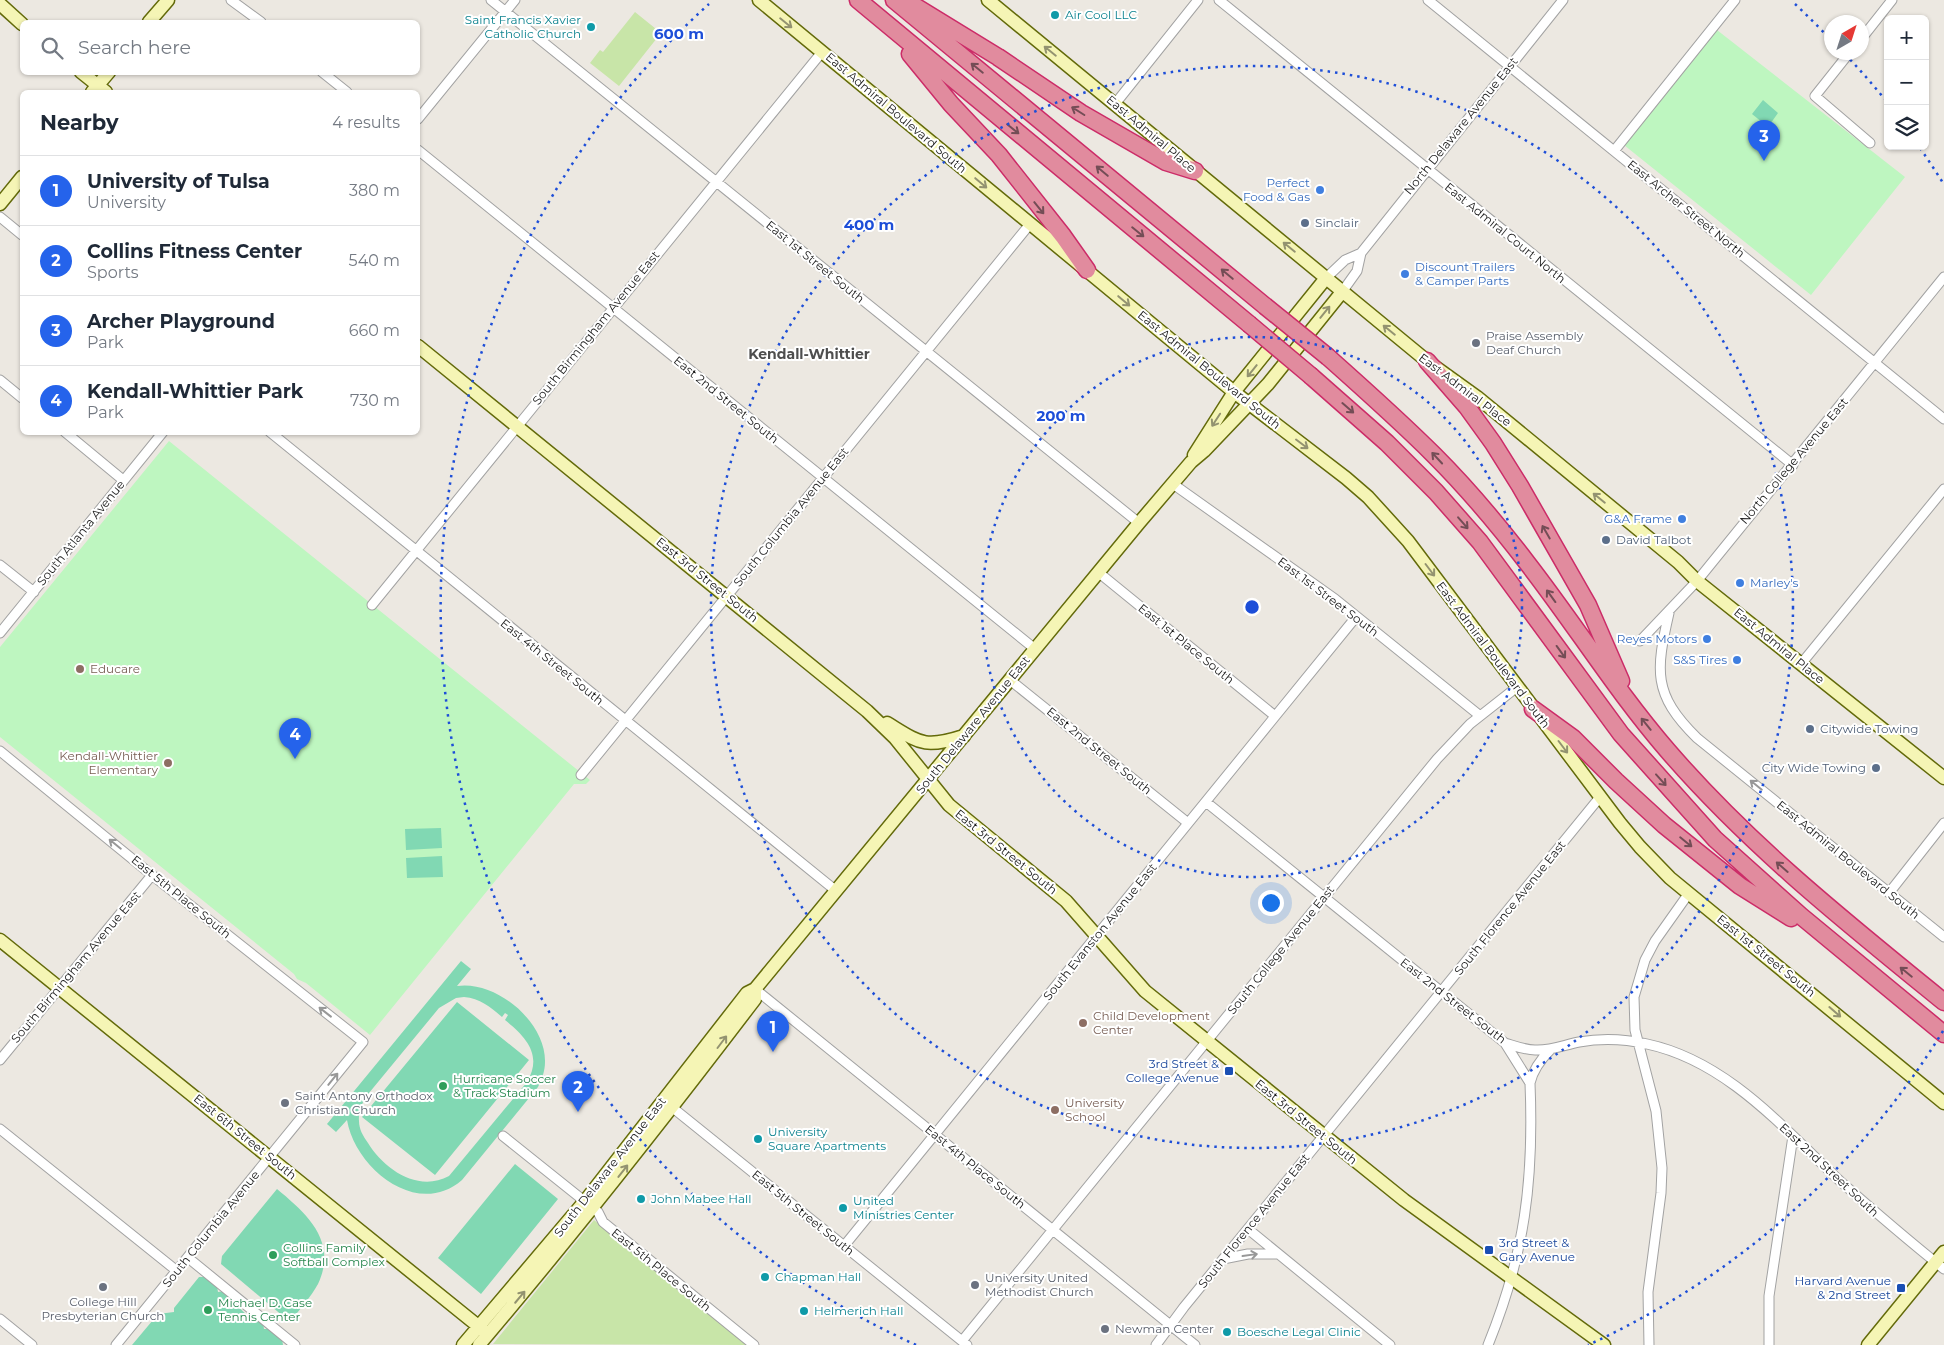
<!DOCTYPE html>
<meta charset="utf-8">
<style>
body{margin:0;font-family:Montserrat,sans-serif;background:#f6f6f7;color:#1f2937}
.controls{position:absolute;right:15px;top:15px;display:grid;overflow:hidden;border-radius:8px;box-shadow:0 1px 4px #0004}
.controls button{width:45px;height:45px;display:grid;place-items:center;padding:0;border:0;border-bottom:1px solid #e0e1e3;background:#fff;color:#1f2937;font:25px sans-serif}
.compass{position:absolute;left:1824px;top:15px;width:45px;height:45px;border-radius:50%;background:#fff;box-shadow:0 1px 4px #0004;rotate:39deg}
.you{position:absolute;left:1270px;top:902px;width:18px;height:18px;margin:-12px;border:4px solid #fff;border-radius:50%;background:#1a73e8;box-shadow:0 0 0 8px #1a73e833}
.badge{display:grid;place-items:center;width:32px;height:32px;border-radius:50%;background:#2563eb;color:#fff;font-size:16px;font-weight:700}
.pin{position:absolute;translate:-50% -41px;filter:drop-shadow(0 1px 2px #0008)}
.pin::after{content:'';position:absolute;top:26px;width:18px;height:15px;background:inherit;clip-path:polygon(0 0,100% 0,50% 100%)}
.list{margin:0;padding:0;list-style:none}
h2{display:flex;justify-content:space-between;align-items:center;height:65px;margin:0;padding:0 20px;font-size:21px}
h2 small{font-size:16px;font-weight:400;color:#747a83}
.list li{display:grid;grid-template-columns:32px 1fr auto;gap:15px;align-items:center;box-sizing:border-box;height:70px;padding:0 20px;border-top:1px solid #e0e1e3}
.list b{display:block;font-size:19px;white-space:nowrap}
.list p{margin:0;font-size:16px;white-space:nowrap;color:#747a83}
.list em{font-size:16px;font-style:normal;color:#747a83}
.icon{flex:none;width:28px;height:28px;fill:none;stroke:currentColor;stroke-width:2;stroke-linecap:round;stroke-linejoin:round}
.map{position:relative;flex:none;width:1944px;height:1345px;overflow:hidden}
.search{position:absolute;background:#fff;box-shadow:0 1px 4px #0004;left:20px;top:20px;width:400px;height:55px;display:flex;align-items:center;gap:12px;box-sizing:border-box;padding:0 18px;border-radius:8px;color:#747a83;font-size:19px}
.panel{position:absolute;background:#fff;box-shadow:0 1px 4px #0004;left:20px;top:90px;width:400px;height:345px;border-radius:8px}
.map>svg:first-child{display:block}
</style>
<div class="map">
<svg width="1944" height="1345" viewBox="0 0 1944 1345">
<rect width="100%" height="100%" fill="#ece8e1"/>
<path fill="#c8e5a8" d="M635,12L661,33L619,86L590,63L600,50L603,52Z
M594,1220L747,1345L493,1344Z"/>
<path fill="#bef6c0" d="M1717,30L1905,177L1811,295L1624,145Z
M169,441L590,780L586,784H574L370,1035L306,983L297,979L294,974L0,737V647Z"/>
<path fill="#81d8b3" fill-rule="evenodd" d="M1763,100L1778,113L1768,127L1752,114Z
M441,828L442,848L406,850L405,829Z
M442,856L443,877L407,878L406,858Z
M461,961L471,969L457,986C496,980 546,1022 545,1062C545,1071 542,1079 538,1087L462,1180C417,1219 355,1168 347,1120L336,1132L327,1124ZM464,997C480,998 490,1007 502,1017L505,1013L508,1015L505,1020C526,1037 543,1055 527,1082L449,1176C418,1193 384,1169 368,1143C363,1136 359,1129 359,1121C358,1110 363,1101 369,1093L439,1008L456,998Z
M457,1002L529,1060L435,1175L362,1117Z
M515,1164L558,1199L481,1294L438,1258Z
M277,1189C307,1214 338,1241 318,1284C311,1297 299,1310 290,1322L221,1264L222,1256Z
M199,1277H205L217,1286L218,1292L224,1291C234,1299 237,1307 246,1314L251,1313L263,1323L264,1329H269L282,1339L283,1345H132L158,1314L174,1312V1308Z"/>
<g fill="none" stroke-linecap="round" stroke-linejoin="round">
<g stroke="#a2a2a2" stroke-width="11">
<path id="street" d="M231,0L261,22
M491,0L1139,523
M1219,0L1793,465
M1428,0L1944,419
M1862,38L1892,0
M1850,52L1815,96L1870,143
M322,72L347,92
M1115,104L1198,0
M418,119L515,0
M418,150L1035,649
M1614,151L1735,0
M0,217L22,235
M1326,278L1345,260L1361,253
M1342,292L1357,271L1361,253L1563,0
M0,380L22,398
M65,432L123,480
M270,432L835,890
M1173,484L1335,599L1479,715
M0,565L34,592
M1098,572L1275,716
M372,605L822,52
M1669,613C1656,670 1652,694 1697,738L1944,937
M0,633L163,432
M1640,641L1697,581L1944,277
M1801,664L1944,489
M1010,680L1188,823
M0,751L152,875L363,1042L116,1345
M581,775L1030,224
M1206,802L1505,1043C1515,1046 1525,1050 1535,1050C1550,1051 1564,1045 1579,1042C1602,1038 1625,1039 1647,1044C1727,1061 1783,1128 1840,1181C1874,1211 1909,1241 1944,1269
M1889,893L1944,823
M755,989L1195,1345
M1505,1043L1530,1083
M0,1060L152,875
M668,1104L967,1345
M0,1129L177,1271
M503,1136L598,1212L603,1222L754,1345
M1248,1229L1390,1345
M844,1246L1356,617
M1223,1259L1248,1254H1277
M192,1261L295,1345
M0,1319L32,1345
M962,1341L1437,759L1470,724L1517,687
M1156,1345L1184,1307L1600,797
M1488,1345C1525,1254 1534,1180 1530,1083C1533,1069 1541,1059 1551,1049
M1649,1345L1648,1292L1661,1193L1662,1168L1656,1111L1635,1030L1634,997L1645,960L1655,941L1689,893
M1769,1345V1296L1793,1136"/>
</g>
<g stroke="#636a0a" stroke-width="15">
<path id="secondary" d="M759,0L1234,392L1346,478L1368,497L1408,541L1620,823L1640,847L1670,878L1944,1103
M988,0L1427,361L1477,397L1678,562L1697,581L1944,778
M0,4L22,24
M149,22L168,0
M81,72L106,92
M92,92L109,72
M0,204L22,177
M418,346L867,711L895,738L949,805L1066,901L1145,991L1404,1200L1604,1345
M1194,455L1234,392L1326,278
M887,723C920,743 924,749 964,736
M0,940L488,1334
M463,1345L585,1201L747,993L755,989L1139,523L1191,462L1204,451L1268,384L1342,292
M479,1345C575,1232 666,1116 755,999V989
M1868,1345L1944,1252"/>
</g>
<g stroke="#cc2c68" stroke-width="19">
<path id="highway" d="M858,0L1249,324
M894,0L1265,306
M913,5L998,57L1081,113L1166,162L1195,171
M910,54L951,104L999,155L1063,236L1087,270
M1328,357C1364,389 1400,421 1434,455C1468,489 1499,526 1528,564C1576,626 1617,692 1668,751C1751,847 1847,923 1944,1002
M1427,361L1467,407L1493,443L1520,486L1588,605L1621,681
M1311,376L1387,443L1436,492L1480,542L1621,734L1715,839L1801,916L1944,1034
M1533,709L1573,738L1616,781L1664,825L1740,886L1791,918"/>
</g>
<use href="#street" stroke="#fff" stroke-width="9"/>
<use href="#secondary" stroke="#f5f5b5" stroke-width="12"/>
<use href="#highway" stroke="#e18b9e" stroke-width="16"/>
<g stroke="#cc2c68" stroke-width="19" stroke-linecap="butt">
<path id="highway-bridge" d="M1265,306L1328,357
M1249,324L1311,376"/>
</g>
<use href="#highway-bridge" stroke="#e18b9e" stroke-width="16"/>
</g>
<defs><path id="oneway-shaft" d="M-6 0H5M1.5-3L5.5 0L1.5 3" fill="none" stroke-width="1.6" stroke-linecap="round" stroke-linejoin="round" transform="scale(1.25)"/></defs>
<g stroke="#939370">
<use href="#oneway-shaft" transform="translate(786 23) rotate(39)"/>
<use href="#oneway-shaft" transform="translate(1050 51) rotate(-141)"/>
<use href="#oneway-shaft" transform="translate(981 183) rotate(40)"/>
<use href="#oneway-shaft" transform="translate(1289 247) rotate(-141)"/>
<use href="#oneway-shaft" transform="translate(1124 301) rotate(40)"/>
<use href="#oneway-shaft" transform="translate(1325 312) rotate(-51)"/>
<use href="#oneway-shaft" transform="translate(1389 330) rotate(-141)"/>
<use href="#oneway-shaft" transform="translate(1252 371) rotate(129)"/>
<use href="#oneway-shaft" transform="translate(1216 420) rotate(123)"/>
<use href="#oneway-shaft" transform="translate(1302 444) rotate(37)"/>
<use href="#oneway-shaft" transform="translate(1599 498) rotate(-141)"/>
<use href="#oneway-shaft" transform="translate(1430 570) rotate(53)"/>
<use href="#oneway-shaft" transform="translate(1563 747) rotate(53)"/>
<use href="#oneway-shaft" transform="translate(1835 1012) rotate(41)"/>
<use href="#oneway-shaft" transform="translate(722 1042) rotate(-53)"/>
<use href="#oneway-shaft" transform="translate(623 1171) rotate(-52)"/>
<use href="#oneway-shaft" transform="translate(520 1297) rotate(-50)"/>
</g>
<g stroke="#744d56">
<use href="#oneway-shaft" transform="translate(977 68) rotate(-141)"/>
<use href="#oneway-shaft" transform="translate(1078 111) rotate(-148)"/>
<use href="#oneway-shaft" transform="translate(1013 129) rotate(39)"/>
<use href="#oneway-shaft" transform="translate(1102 171) rotate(-140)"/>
<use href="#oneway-shaft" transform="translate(1039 208) rotate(51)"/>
<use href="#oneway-shaft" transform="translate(1138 232) rotate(39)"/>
<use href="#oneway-shaft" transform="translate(1227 274) rotate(-140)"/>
<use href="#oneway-shaft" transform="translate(1348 408) rotate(41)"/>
<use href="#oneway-shaft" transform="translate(1437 458) rotate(-133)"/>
<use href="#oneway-shaft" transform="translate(1463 523) rotate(49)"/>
<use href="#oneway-shaft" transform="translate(1546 532) rotate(-120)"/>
<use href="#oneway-shaft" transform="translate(1551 596) rotate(-126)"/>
<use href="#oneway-shaft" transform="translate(1561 652) rotate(54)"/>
<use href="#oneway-shaft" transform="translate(1646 724) rotate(-129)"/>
<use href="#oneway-shaft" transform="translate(1661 780) rotate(48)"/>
<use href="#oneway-shaft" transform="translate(1686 842) rotate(39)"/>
<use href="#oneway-shaft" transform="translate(1782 867) rotate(-139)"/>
<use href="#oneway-shaft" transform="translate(1906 972) rotate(-141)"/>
</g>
<g stroke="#989898">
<use href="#oneway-shaft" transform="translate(1756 785) rotate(-141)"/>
<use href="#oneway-shaft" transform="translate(115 844) rotate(-141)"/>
<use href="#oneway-shaft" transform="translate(325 1012) rotate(-142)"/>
<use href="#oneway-shaft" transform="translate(333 1079) rotate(-51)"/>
<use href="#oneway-shaft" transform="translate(1250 1255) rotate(-8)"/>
</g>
<g fill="none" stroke="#1d4ed8" stroke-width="2.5" stroke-dasharray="2.5 5">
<circle cx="1252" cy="607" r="270"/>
<circle cx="1252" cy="607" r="541"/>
<path d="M1943 1031A811 811 0 0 1 1588 1345M916 1345A811 811 0 0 1 709 4M1795 4A811 811 0 0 1 1830 39M1845 54A811 811 0 0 1 1887 102M1920 148A811 811 0 0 1 1943 183"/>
</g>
<g fill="#0f9aa8" stroke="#fff" stroke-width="2">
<circle cx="1055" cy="15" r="5"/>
<circle cx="591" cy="27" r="5"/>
<circle cx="758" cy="1139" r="5"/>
<circle cx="641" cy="1199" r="5"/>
<circle cx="843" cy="1208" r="5"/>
<circle cx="765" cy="1277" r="5"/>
<circle cx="804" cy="1311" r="5"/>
<circle cx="1227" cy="1332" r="5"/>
</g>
<g fill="#3f7fe0" stroke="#fff" stroke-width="2">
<circle cx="1320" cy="190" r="5"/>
<circle cx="1405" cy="274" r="5"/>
<circle cx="1682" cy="519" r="5"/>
<circle cx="1740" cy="583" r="5"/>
<circle cx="1707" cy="639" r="5"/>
<circle cx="1737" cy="660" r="5"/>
</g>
<g fill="#5c6f8a" stroke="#fff" stroke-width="2">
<circle cx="1305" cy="223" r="5"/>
<circle cx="1606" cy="540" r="5"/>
<circle cx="1810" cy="729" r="5"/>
<circle cx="1876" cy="768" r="5"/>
</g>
<g fill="#6b7280" stroke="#fff" stroke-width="2">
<circle cx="1476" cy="343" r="5"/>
<circle cx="285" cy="1103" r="5"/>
<circle cx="975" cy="1285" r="5"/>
<circle cx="103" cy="1287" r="5"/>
<circle cx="1105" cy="1329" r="5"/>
</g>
<g fill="#8d6e63" stroke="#fff" stroke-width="2">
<circle cx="80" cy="669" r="5"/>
<circle cx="168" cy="763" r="5"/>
<circle cx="1083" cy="1023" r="5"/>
<circle cx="1055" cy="1110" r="5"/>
</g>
<g fill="#1a4fb4" stroke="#fff" stroke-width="2">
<rect x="1224" y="1066" width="10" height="10" rx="2.5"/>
<rect x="1484" y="1245" width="10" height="10" rx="2.5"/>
<rect x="1896" y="1283" width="10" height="10" rx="2.5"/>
</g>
<g fill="#2e9e5b" stroke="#fff" stroke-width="2">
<circle cx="443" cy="1086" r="5"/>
<circle cx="273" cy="1255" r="5"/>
<circle cx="208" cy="1310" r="5"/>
</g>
<g text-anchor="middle" stroke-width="4" stroke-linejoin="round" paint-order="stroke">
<g font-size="12" fill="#0d838f" stroke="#fff" text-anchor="start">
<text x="1065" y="19">Air Cool LLC</text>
<text x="581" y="24" text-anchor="end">Saint Francis Xavier<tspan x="581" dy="14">Catholic Church</tspan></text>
<text x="768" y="1136">University<tspan x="768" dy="14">Square Apartments</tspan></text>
<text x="651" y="1203">John Mabee Hall</text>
<text x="853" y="1205">United<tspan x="853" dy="14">Ministries Center</tspan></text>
<text x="775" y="1281">Chapman Hall</text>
<text x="814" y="1315">Helmerich Hall</text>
<text x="1237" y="1336">Boesche Legal Clinic</text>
</g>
<g font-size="12" fill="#1b1b1b" stroke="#fff">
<text transform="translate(896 113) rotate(40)" y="4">East Admiral Boulevard South</text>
<text transform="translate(1461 126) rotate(-51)" y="4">North Delaware Avenue East</text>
<text transform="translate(1151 134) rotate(40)" y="4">East Admiral Place</text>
<text transform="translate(1686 209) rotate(39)" y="4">East Archer Street North</text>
<text transform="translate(1505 233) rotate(39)" y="4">East Admiral Court North</text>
<text transform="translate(815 262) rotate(39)" y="4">East 1st Street South</text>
<text transform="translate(596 328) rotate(-51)" y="4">South Birmingham Avenue East</text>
<text transform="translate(1209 370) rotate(39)" y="4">East Admiral Boulevard South</text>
<text transform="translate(1465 390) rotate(37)" y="4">East Admiral Place</text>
<text transform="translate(726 400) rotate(39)" y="4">East 2nd Street South</text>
<text transform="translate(1794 461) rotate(-50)" y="4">North College Avenue East</text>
<text transform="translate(791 517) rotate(-51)" y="4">South Columbia Avenue East</text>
<text transform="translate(81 533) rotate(-51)" y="4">South Atlanta Avenue</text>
<text transform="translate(707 580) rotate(39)" y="4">East 3rd Street South</text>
<text transform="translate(1328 597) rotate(37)" y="4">East 1st Street South</text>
<text transform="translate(1186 644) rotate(39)" y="4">East 1st Place South</text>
<text transform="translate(1779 646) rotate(39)" y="4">East Admiral Place</text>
<text transform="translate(1493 655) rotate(53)" y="4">East Admiral Boulevard South</text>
<text transform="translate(552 662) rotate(39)" y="4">East 4th Street South</text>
<text transform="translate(973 725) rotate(-51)" y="4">South Delaware Avenue East</text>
<text transform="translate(1099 751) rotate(39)" y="4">East 2nd Street South</text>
<text transform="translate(1006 852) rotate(39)" y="4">East 3rd Street South</text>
<text transform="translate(1848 860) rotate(39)" y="4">East Admiral Boulevard South</text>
<text transform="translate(181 897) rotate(39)" y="4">East 5th Place South</text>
<text transform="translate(1510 908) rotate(-51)" y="4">South Florence Avenue East</text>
<text transform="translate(1100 932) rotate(-51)" y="4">South Evanston Avenue East</text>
<text transform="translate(1281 950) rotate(-51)" y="4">South College Avenue East</text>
<text transform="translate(1766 956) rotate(39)" y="4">East 1st Street South</text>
<text transform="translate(76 967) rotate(-50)" y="4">South Birmingham Avenue East</text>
<text transform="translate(1453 1001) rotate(38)" y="4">East 2nd Street South</text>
<text transform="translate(1306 1122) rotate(39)" y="4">East 3rd Street South</text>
<text transform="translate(245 1137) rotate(39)" y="4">East 6th Street South</text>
<text transform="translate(610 1167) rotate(-52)" y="4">South Delaware Avenue East</text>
<text transform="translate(975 1167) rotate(39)" y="4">East 4th Place South</text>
<text transform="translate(1829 1170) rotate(43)" y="4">East 2nd Street South</text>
<text transform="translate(803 1213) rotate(39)" y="4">East 5th Street South</text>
<text transform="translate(1254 1221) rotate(-51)" y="4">South Florence Avenue East</text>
<text transform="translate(211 1229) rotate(-51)" y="4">South Columbia Avenue</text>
<text transform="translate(661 1270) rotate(39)" y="4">East 5th Place South</text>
</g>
<g font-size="12" fill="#366cbe" stroke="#fff" text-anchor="end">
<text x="1310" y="187">Perfect<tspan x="1310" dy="14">Food &amp; Gas</tspan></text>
<text x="1415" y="271" text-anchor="start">Discount Trailers<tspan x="1415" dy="14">&amp; Camper Parts</tspan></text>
<text x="1672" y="523">G&amp;A Frame</text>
<text x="1750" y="587" text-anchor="start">Marley's</text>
<text x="1697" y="643">Reyes Motors</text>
<text x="1727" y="664">S&amp;S Tires</text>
</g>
<g font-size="12" fill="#4e5e75" stroke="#fff" text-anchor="start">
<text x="1315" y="227">Sinclair</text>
<text x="1616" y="544">David Talbot</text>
<text x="1820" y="733">Citywide Towing</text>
<text x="1866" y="772" text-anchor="end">City Wide Towing</text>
</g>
<g font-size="12" fill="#5b616d" stroke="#fff" text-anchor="start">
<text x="1486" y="340">Praise Assembly<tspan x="1486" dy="14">Deaf Church</tspan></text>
<text x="295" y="1100">Saint Antony Orthodox<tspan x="295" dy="14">Christian Church</tspan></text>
<text x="985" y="1282">University United<tspan x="985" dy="14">Methodist Church</tspan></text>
<text x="103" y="1306" text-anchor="middle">College Hill<tspan x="103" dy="14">Presbyterian Church</tspan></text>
<text x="1115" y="1333">Newman Center</text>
</g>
<g font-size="12" fill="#785e54" stroke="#fff" text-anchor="start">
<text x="90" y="673">Educare</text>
<text x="158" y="760" text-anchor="end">Kendall-Whittier<tspan x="158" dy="14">Elementary</tspan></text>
<text x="1093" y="1020">Child Development<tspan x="1093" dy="14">Center</tspan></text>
<text x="1065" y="1107">University<tspan x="1065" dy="14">School</tspan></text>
</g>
<g font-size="12" fill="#164399" stroke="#fff" text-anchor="end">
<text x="1219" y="1068">3rd Street &amp;<tspan x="1219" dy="14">College Avenue</tspan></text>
<text x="1499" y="1247" text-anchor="start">3rd Street &amp;<tspan x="1499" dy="14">Gary Avenue</tspan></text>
<text x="1891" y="1285">Harvard Avenue<tspan x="1891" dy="14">&amp; 2nd Street</tspan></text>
</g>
<g font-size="12" fill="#27864d" stroke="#fff" text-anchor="start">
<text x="453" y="1083">Hurricane Soccer<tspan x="453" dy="14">&amp; Track Stadium</tspan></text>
<text x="283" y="1252">Collins Family<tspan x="283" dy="14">Softball Complex</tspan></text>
<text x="218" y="1307">Michael D. Case<tspan x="218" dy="14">Tennis Center</tspan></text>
</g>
<g font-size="14" font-weight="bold" fill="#4e4e4e" stroke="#fff">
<text x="809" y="359">Kendall-Whittier</text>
</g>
</g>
<circle cx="1252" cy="607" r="8" fill="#1d4ed8" stroke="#fff" stroke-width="2.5"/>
<g font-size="15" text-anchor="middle" font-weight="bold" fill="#1d4ed8" stroke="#fff" stroke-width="4" stroke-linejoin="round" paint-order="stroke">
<text x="679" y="39">600 m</text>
<text x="869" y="230">400 m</text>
<text x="1061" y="421">200 m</text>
</g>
</svg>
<div class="controls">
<button>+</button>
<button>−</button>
<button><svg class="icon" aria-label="layers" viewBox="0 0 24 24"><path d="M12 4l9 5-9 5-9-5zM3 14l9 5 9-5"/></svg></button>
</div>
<svg class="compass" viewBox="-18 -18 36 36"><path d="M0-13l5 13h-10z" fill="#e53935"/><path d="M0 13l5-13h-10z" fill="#747a83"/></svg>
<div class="you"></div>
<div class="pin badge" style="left:773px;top:1052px">1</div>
<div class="pin badge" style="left:578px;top:1112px">2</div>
<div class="pin badge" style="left:1764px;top:161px">3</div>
<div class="pin badge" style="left:295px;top:759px">4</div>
<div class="search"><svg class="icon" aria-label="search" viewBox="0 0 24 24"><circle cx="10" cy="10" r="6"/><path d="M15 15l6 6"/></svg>Search here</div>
<section class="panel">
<h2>Nearby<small>4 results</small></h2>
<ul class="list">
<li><span class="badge">1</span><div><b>University of Tulsa</b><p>University</p></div><em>380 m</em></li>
<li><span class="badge">2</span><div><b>Collins Fitness Center</b><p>Sports</p></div><em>540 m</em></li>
<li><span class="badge">3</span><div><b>Archer Playground</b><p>Park</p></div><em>660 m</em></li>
<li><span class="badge">4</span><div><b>Kendall-Whittier Park</b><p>Park</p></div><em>730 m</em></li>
</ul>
</section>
</div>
